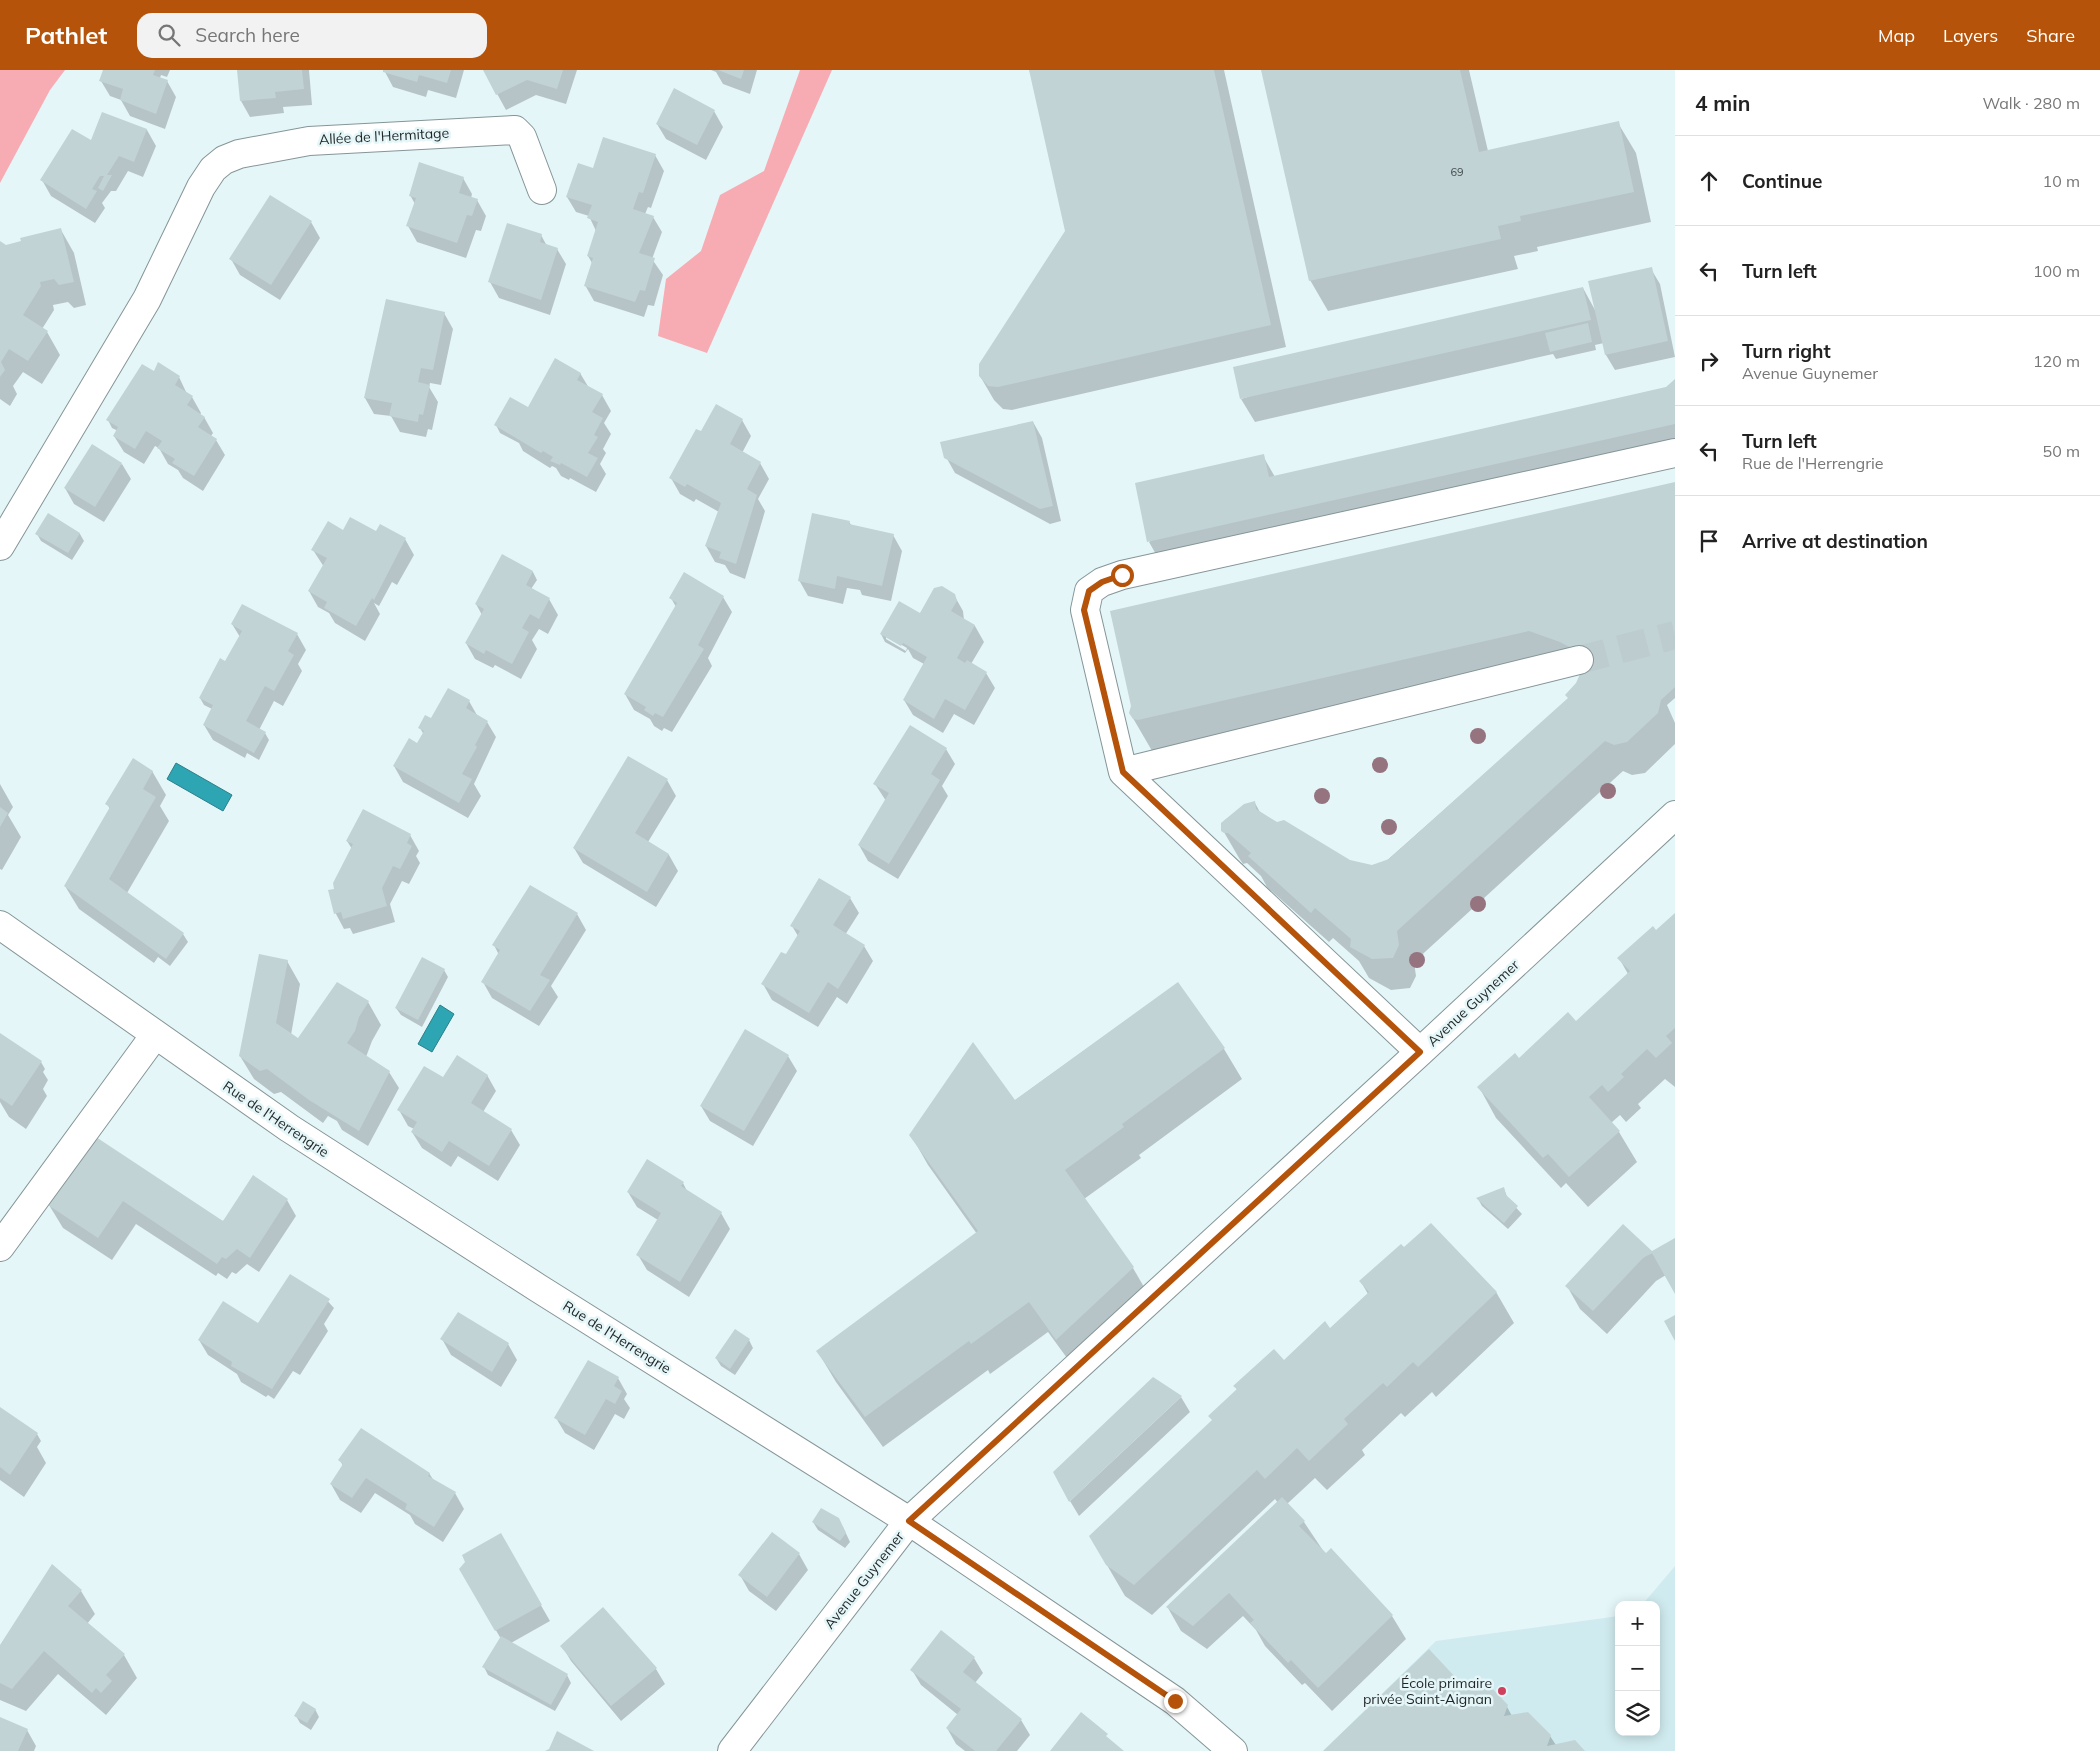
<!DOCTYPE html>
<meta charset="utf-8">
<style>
body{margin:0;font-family:Mulish,sans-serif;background:#f2f2f2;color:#222}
.controls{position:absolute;right:15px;bottom:15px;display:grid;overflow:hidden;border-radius:10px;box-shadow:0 2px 12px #0003}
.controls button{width:45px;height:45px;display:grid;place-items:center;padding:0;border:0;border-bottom:1px solid #e0e0e0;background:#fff;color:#222;font:25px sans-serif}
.stop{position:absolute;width:15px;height:15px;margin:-11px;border:4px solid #b45309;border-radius:50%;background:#fff}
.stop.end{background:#b45309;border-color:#fff;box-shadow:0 1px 5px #0008}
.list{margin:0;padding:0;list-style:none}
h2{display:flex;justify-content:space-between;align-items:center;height:65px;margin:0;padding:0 20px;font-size:21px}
h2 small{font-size:16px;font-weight:400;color:#767676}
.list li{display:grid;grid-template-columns:32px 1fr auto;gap:15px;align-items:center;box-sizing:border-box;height:90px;padding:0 20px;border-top:1px solid #e0e0e0}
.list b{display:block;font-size:19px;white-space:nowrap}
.list p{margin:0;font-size:16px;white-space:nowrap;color:#767676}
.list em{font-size:16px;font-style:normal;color:#767676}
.icon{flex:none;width:28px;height:28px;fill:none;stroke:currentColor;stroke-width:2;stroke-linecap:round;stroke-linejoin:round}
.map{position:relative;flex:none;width:1675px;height:1681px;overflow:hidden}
header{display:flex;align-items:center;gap:30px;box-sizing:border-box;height:70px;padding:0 25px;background:#b45309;color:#fff}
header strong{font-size:24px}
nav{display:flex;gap:28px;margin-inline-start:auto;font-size:18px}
.search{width:350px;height:45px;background:#f2f2f2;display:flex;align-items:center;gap:12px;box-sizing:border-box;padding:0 18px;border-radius:15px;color:#767676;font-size:19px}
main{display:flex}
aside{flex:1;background:#fff}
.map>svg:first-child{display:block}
</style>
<header>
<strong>Pathlet</strong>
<div class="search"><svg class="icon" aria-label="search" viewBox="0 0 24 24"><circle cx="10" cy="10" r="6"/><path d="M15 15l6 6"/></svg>Search here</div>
<nav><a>Map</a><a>Layers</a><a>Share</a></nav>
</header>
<main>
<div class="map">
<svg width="1675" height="1681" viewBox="0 0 1675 1681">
<rect width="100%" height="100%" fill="#e5f6f9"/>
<path fill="#d0ebef" d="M1675,1496V1681H1323L1436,1571L1619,1546V1662H1656V1535H1642Z"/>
<path fill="#f7acb3" d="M0,0H65L50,20L0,113Z
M800,0H832L707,283L658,266L666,209L701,181L720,125L764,101Z"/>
<path fill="#2ea5b3" stroke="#2a7f89" d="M176,693L232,725L223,741L167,709Z
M440,935L454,944L432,982L418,974Z"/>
<path fill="#0003" fill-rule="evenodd" d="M105,0H170L167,7L161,5L160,8L167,11L176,27L165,59L130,46L121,30L110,26L101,11Z
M238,0H309L312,35L283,37L284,43L250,47L241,31Z
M384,0H464L456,28L428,20L426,27L393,17Z
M484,0H577L566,34L536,25L506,40Z
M711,0H757L750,24L723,14L716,2Z
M1030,0H1224L1286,277L1012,340L1003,339L994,330L980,306L1066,161Z
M1262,0H1469L1488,81L1618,53L1636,83L1651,152L1537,177L1538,181L1514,186L1518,199L1328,241L1310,210Z
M714,41L723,57L706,90L666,69L657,54Z
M103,44L147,60L156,76L143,107L128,101L116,121H111L102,133L105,138L95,153L51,126L42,110L91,72Z
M655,85L664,101L651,138L648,137L645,144L653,147L662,162L652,189L663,205L654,236L648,235L644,247L594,231L585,215L592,193L588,186L596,161L589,146L576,142L567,127L594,99Z
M463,108L472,124L471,128L477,130L486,146L481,161L476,160L466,188L417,172L408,156L415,134L410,125Z
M311,152L320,168L280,230L240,205L231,189Z
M61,160L74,183L86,235L74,238L68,232L53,235L54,240L42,259L47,262L60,285L42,314L23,302L13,316L17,324L10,336L0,329V173L6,176Z
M541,165L547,176L557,179L566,194L550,245L499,228L490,212Z
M1651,199L1660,214L1675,287L1615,300L1606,285L1604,273L1595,275L1596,280L1556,289L1553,284L1255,352L1241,329L1583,218L1595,240Z
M444,243L453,259L441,315L430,313L429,317L438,332L432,360L428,359L426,367L400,362L391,346L374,344L365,328Z
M154,303L179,307L187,324L192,327L201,343L200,345L204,347L213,363L211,366L216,370L225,385L203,421L183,408L178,400L168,394L159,378L155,376L144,394L124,382L114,366L118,361L112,358L108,350Z
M580,303L589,318L602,325L611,341L604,353L611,364L603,379L606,383L600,394L606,404L596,422L570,408L569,410L561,406L556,398L552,396L550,398L523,381L519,373L500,363L496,355L529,339Z
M1675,311V388L1166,502L1149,472L1263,386L1275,407L1667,318Z
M742,350L751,366L742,383L760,393L769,409L758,429L765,441L745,509L730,503L725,495L715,492L706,476L719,442L696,429L694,432L680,424L671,408L701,363Z
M1033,352L1042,368L1061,451L1050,454L955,403L946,387Z
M122,394L131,409L104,452L74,434L65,418Z
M1675,413V628L1667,635L1675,653V674L1645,703L1632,705L1623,701L1414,892L1416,906L1410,918L1391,920L1369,908L1359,891L1333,868L1329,872L1267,817L1261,806L1247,793L1243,794L1239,788L1221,757L1225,750L1244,736L1255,733L1261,744L1350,791L1367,796L1384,793L1569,629L1582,602L1155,686L1130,643Z
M49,445L80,464L84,471L72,490L41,471L37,464Z
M849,452L852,456L893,465L902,481L891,531L862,525L860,520L847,518L843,534L808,526L799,510Z
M343,462L377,463L405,469L414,485L397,515L392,512L379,536L374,533L380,544L365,571L335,553L329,543L318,537L309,521L324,497L313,480Z
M503,486L533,502L537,510L531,519L549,529L558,545L548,564L539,559L532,570L537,579L521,609L495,595L493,598L475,589L466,573L482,545L476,534Z
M954,525L963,541L964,550L975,556L984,572L971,594L986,603L995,618L974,655L954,644L943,663L913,645L904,630L924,594L913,588L908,579L905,583L885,572L881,564ZM886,566L907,578L906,581L886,569Z
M723,527L732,542L708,588L712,596L672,662L664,658L662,661L654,656L650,649L634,640L625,624L676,537L671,528Z
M232,554L297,564L306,580L298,594L302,601L283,636L274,631L259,660L265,663L269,670L259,690L247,683L245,688L213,670L204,655L212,639L204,635L200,628L226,593L240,567Z
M449,620L469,631L478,647L487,652L496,667L474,714L481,726L468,748L403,712L394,696L418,675L424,665L420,658L431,649Z
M946,679L955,694L942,716L948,726L898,809L868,791L859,775L886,731L875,714Z
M152,701L166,725L160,736L169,751L127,823L183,864L188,872L170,896L158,887L154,893L79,839L65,816L110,739L107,734Z
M667,710L676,726L648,772L669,785L678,801L656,837L583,793L574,778Z
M0,714L13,737L8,745L21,767L2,800L0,799Z
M410,765L419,781L416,786L420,793L409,814L402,811L390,834L395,852L353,864L350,858L344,859L336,844L329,821L336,820L352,779L347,771Z
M850,828L859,843L845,865L864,876L873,891L847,934L837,927L818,957L772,930L763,914L786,886L798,866L792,856Z
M577,844L586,860L551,916L558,927L539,956L492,928L483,912L499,885L494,875Z
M1675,845V1017L1665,1009L1638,1034L1641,1038L1626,1052L1620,1045L1611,1053L1619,1062L1637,1092L1588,1137L1566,1113L1561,1118L1496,1048L1479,1017L1576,953L1628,904L1619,888L1656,862Z
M287,891L300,914L291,965L302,972L368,932L381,955L372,971L366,987L389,1002L399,1018L368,1076L342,1060L337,1051L328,1046L323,1053L281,1022L274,1024L254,1009L240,986Z
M444,900L448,907L422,957L401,945L396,938Z
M1178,913L1224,979L1242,1009L1139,1085L1141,1088L1084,1129L1133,1198L1151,1229L1075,1299L1048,1262L990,1304L988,1300L883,1377L836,1312L818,1282L977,1164L928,1095L911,1065L1014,1031Z
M0,964L41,992L45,999L43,1002L48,1010L43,1019L47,1026L26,1059L9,1047L0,1032Z
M788,986L797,1001L753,1076L710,1051L701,1036Z
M487,1005L496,1021L483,1042L511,1060L520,1075L498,1111L458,1086L451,1097L422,1078L412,1062L414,1059L408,1056L399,1040L444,1009Z
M86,1084L222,1151L287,1130L296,1146L259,1202L247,1194L236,1204L232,1202L227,1209L218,1203L216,1206L136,1154L112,1190L63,1158L49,1135Z
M683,1113L688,1123L721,1143L730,1159L689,1227L647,1200L638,1185L658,1150L637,1137L628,1122Z
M1504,1119L1508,1129L1522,1144L1508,1159L1482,1136L1478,1129Z
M1675,1170V1222L1666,1205L1656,1211L1607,1264L1580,1239L1567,1216L1652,1183Z
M1404,1179L1496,1222L1514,1253L1436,1327L1432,1322L1405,1347L1401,1343L1362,1380L1365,1385L1327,1420L1315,1408L1287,1434L1304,1452L1326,1485L1331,1480L1392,1546L1406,1569L1332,1641L1305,1613L1302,1615L1265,1576L1256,1560L1243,1546L1207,1579L1181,1561L1168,1538L1278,1433L1275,1429L1152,1545L1125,1526L1090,1466L1213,1351L1237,1320L1235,1316L1284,1292L1330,1259L1368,1224L1361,1212Z
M323,1226L334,1238L324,1254L328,1261L300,1305L293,1301L274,1329L268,1325L266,1327L241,1312L237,1304L208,1285L199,1270L262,1257Z
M442,1269L508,1274L517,1290L501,1317L451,1285Z
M749,1270L753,1278L735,1305L721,1296L716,1288Z
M618,1308L627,1324L624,1329L630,1338L624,1349L615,1344L594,1380L565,1363L556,1348Z
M1181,1327L1190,1342L1079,1446L1070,1431Z
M0,1339L37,1364L41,1371L37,1377L46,1393L24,1427L0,1410Z
M340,1390L429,1403L434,1411L455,1423L464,1439L443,1472L415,1454L410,1445L375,1423L361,1443L340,1430L331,1414L343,1396Z
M813,1452L843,1457L850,1472L845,1478L818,1460Z
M500,1464L550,1551L511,1573L567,1605L571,1613L555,1641L488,1605L484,1597L501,1569L461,1500Z
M799,1484L808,1500L776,1541L749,1521L740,1505Z
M52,1496L81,1521L95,1544L87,1554L124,1585L137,1608L106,1645L58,1604L26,1641L0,1630V1577Z
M603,1538L656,1599L665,1614L621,1651L571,1591L562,1576Z
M974,1588L983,1603L975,1613L1021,1650L1030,1665L1017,1681H965L956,1674L947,1658L958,1645L921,1615L912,1600Z
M1457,1611L1461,1618L1506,1635L1512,1646L1550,1666L1556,1675L1583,1681H1325Z
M315,1639L319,1647L311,1660L300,1653L296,1646Z
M0,1648L27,1660L36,1676L34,1681H0Z"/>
<path fill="#c1d3d5" d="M103,0H155L153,5L168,10L156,44L120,30L123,19L99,11Z
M237,0H302L304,19L275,22L276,28L240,31Z
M383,0H451L447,13L419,5L417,12L383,2Z
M483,0H563L557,19L527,10L496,25Z
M718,0H744L741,9Z
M1029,0H1214L1271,255L998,317L988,316L979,306V294L1065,161Z
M1261,0H1460L1479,82L1619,51L1634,122L1520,146L1521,151L1498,156L1501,169L1309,211Z
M674,18L715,40L697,75L656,54Z
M102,42L147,59L134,92L119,86L107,105H112L103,121L98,118L104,106H100L92,119L97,121L86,139L40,110L72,59L91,70Z
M603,67L656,84L643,123L639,122L633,139L654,146L639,183L655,188L645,221L640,220L635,232L584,216L593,188L587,186L598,152L587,148L592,135L566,127L578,93L593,98Z
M419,92L464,107L459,123L478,129L472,146L467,145L457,173L406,156L416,128L409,126Z
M270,125L312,151L271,215L229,189Z
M507,153L542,164L540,172L558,178L541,230L488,212Z
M61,158L74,212L59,215L54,209L40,212L41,216L23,245L48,261L28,291L9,279L1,292L5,300L0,307V171L6,175L21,171L20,168Z
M1652,197L1668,271L1605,285L1588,211Z
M1583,217L1591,250L1240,329L1233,297Z
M386,229L445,242L433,300L421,298L418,312L430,315L423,345L419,344L418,352L389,346L392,333L364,328Z
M1588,253L1592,272L1550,282L1545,263Z
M555,288L581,303L577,310L603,324L592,342L603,348L594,365L598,367L588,383L598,388L587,407L561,393L560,395L550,391L553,387L543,381L541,383L494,355L510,327L528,337Z
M158,292L180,306L175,315L193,326L187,335L205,347L198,357L217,369L194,406L172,393L175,389L157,378L162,371L146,361L135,379L113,366L118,357L106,350L142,294L154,301Z
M1675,309V354L1147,472L1135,413L1264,384L1269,407L1666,317Z
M716,334L743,349L730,374L761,392L747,419L757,425L736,494L719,488L721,482L705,476L721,433L687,414L685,417L669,408L696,359L701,361Z
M1033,351L1053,436L1040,439L944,388L940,372Z
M92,374L122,393L95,437L64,418Z
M1675,412V617L1661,630L1658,643L1627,672L1614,675L1605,671L1397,861L1399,875L1393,888L1372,889L1350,877L1351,869L1315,838L1311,843L1248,786L1251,783L1228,763H1224L1221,761V753L1244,734L1255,731L1256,739L1277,752L1284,750L1350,790L1372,795L1389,789L1568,628L1565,625L1576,613L1581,602L1573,579L1560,572L1529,561L1138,650L1133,649L1129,643L1131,636L1110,541Z
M48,443L80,463L68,483L35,464Z
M812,443L850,451L849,454L894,464L882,516L837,506L835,519L798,511Z
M350,447L376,461L380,454L406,468L374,530L372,528L356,556L324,538L327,532L308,521L327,488L311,480L328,451L343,460Z
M502,484L533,501L526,515L550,528L539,549L530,544L522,558L529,562L512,594L486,580L484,584L465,573L484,539L475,534Z
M684,502L724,526L698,575L704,579L663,647L655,643L653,646L644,640L646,637L624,624L677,533L669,528Z
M942,516L955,524L957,531L951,541L975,555L957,588L965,593L967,590L987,602L965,640L945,629L934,649L903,630L927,587L903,573L901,576L880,564L899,531L920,543L934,518Z
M242,534L298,563L288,581L294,585L274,621L265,616L246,651L266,662L254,683L203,655L213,635L199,628L220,588L225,591L242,561L231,554Z
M448,618L470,630L466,638L488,651L475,675L477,677L462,704L472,709L459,733L393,696L409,668L417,673L424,661L418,658L425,645L431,648Z
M910,655L947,678L931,704L940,710L889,794L858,775L889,723L873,714Z
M628,686L668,709L635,763L669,784L647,822L573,778Z
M133,688L153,701L143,719L156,727L109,809L184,863L166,889L64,816L110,737L105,734Z
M0,737L8,743L0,757Z
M363,739L411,764L407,773L412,776L400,799L393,796L382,818L387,836L343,849L341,842L334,844L328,820L334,819L333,813L353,774L346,771Z
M819,808L851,827L833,855L865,875L838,919L828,912L809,943L761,914L781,882L786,884L800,861L790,856Z
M530,815L578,843L540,905L550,910L530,941L481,912L500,880L492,875Z
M1675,843V958L1666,966L1672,973L1656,988L1647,979L1621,1004L1624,1007L1608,1022L1602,1015L1589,1027L1620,1061L1569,1107L1548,1084L1543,1088L1477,1017L1515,983L1519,988L1568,942L1576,951L1630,901L1617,888L1653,856L1656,860Z
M259,884L288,890L276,953L298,968L337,912L369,931L359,947L355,961L347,973L390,1001L359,1061L309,1030L267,999L260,1001L239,986Z
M422,887L445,899L418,950L395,938Z
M1178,912L1225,978L1122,1054L1124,1057L1065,1100L1134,1197L1056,1270L1029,1232L971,1274L969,1271L865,1347L816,1281L978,1161L909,1065L973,972L1015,1030Z
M745,959L789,985L744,1061L700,1036Z
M0,963L42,991L12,1036L0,1028Z
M457,985L488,1005L471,1033L512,1059L489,1096L449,1071L442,1082L411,1062L417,1052L397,1040L424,996L443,1007Z
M96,1067L223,1151L253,1105L288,1129L250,1188L237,1179L226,1189L222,1187L217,1194L123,1131L98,1168L48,1135Z
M647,1089L684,1112L681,1116L722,1142L680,1212L636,1185L661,1143L627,1122Z
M1504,1117L1506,1125L1518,1136L1504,1153L1476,1128Z
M1431,1153L1497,1222L1418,1297L1413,1292L1387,1317L1383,1313L1344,1349L1348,1354L1309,1391L1297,1378L1265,1409L1257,1400L1134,1515L1106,1495L1089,1466L1212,1350L1208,1346L1237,1319L1233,1316L1274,1279L1284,1290L1325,1251L1330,1258L1369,1222L1359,1211L1401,1174L1404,1177Z
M1623,1154L1652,1181L1675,1168V1224L1652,1183L1643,1188L1593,1241L1565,1216Z
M290,1204L330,1229L272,1319L231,1296L232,1292L198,1270L223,1231L258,1253Z
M458,1242L509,1273L492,1302L440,1269Z
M1675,1245V1271L1664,1251Z
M735,1259L750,1269L730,1299L715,1288Z
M588,1290L619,1307L614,1316L622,1321L615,1334L606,1329L585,1365L554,1348Z
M1153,1307L1182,1326L1069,1432L1053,1402Z
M0,1337L38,1363L10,1405L0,1397Z
M361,1358L430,1403L428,1406L456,1422L434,1457L405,1439L407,1434L366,1408L352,1428L330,1414L343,1394L338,1390Z
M1282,1427L1305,1451L1299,1456L1326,1483L1331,1478L1393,1545L1318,1618L1291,1590L1288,1593L1250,1553L1254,1550L1229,1523L1193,1556L1166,1537Z
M821,1438L839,1448L846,1463L840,1471L812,1452Z
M772,1462L800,1483L767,1527L738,1505Z
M501,1463L542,1535L495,1561L459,1499L465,1492L462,1485Z
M52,1494L82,1520L68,1536L125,1584L106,1605L112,1611L101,1623L96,1618L92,1623L44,1581L12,1619L0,1613V1575Z
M603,1537L657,1598L611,1636L560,1576Z
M941,1560L975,1587L963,1602L1022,1649L996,1681H975L946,1658L961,1639L910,1600Z
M501,1566L568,1604L551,1635L482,1597Z
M1429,1579L1458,1610L1456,1618L1486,1612L1508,1635L1504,1646L1528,1642L1551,1665L1547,1676L1575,1670L1585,1681H1323Z
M303,1631L316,1639L307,1653L294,1646Z
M1081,1642L1108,1664L1106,1666L1124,1681H1050Z
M0,1647L28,1659L18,1681H0Z
M557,1661L594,1681H545L549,1679Z"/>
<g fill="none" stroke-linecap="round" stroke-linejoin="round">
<path stroke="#bdcccf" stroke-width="28" stroke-dasharray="28 14" stroke-linecap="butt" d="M1579,590L1675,565"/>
<g stroke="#859598" stroke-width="30">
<path id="minor" d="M0,476L147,229L201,117L213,99L224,90L239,84L309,71L515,60L522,67L542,120
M1123,702L1579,590
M0,855L289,1058L538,1218L909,1451L1175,1631L1233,1681
M1420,982L1123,702L1085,540L1089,521L1102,512L1122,505L1675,383
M0,1177L155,965
M732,1681L909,1451L1420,982L1675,745"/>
</g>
<use href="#minor" stroke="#fff" stroke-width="28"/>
</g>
<g fill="#95737f">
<circle cx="1478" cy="666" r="8"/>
<circle cx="1380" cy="695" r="8"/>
<circle cx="1608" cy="721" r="8"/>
<circle cx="1322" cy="726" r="8"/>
<circle cx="1389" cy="757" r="8"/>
<circle cx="1478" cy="834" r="8"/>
<circle cx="1417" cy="890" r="8"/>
</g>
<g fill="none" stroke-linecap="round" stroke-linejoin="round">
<path stroke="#b45309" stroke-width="6" d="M1122,505L1102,512L1089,521L1084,540L1123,702L1420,982L909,1451L1175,1631"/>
</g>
<circle fill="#d0405d" stroke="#e5f6f9" stroke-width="2" cx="1502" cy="1621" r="5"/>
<g text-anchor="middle" stroke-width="5" stroke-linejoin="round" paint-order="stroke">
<g font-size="11" fill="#485052">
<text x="1457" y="106">69</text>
</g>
<g font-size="14" fill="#1f2526" stroke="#e5f6f9">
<text transform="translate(384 66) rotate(-3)" y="5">Allée de l'Hermitage</text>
<text transform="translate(1473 933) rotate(-43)" y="5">Avenue Guynemer</text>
<text transform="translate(276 1049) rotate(34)" y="5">Rue de l'Herrengrie</text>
<text transform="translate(617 1267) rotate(32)" y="5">Rue de l'Herrengrie</text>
<text transform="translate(864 1510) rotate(-52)" y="5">Avenue Guynemer</text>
</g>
<g font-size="14" fill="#1f2526" stroke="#e5f6f9" text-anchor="end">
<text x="1492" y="1618">École primaire<tspan x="1492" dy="16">privée Saint-Aignan</tspan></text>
</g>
</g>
</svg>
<div class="controls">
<button>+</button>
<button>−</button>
<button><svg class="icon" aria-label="layers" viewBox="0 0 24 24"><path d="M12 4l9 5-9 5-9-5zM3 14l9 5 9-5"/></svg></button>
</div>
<div class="stop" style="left:1122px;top:505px"></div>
<div class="stop end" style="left:1175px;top:1631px"></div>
</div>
<aside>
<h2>4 min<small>Walk · 280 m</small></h2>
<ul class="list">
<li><svg class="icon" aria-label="ahead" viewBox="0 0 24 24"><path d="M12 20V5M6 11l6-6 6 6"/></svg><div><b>Continue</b></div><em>10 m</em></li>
<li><svg class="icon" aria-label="left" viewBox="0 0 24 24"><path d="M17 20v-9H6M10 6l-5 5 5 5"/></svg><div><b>Turn left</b></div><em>100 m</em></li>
<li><svg class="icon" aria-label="right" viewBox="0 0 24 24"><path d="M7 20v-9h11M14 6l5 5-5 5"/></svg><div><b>Turn right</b><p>Avenue Guynemer</p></div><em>120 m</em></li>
<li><svg class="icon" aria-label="left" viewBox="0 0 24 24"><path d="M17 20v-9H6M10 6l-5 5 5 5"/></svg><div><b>Turn left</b><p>Rue de l'Herrengrie</p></div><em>50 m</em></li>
<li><svg class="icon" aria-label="arrive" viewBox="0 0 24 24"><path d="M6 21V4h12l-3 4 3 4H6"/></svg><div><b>Arrive at destination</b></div></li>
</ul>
</aside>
</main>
